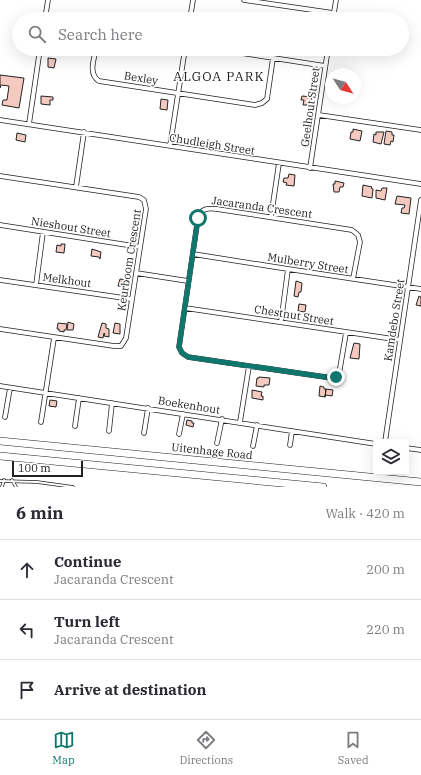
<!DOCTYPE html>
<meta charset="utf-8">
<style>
body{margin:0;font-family:"IBM Plex Serif",serif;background:#f7f7f7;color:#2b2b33}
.controls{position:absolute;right:12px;bottom:12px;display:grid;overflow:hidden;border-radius:4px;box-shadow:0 4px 16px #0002}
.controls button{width:36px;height:36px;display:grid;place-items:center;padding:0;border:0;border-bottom:1px solid #e1e1e2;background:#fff;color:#2b2b33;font:20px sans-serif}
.compass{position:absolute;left:325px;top:68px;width:36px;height:36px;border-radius:50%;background:#fff;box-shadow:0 4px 16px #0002;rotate:126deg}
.scale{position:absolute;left:12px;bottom:10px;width:71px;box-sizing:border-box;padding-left:4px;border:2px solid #222;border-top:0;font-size:11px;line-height:14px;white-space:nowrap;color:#222;-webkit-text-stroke:3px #fff;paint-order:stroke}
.stop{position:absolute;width:12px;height:12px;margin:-9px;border:3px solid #0f766e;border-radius:50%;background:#fff}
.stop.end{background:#0f766e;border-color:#fff;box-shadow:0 1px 4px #0008}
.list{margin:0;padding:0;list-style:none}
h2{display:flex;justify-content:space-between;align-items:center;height:52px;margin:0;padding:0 16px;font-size:17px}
h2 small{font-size:13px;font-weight:400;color:#7c7c81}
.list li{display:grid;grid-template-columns:26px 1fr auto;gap:12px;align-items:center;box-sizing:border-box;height:60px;padding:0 16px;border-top:1px solid #e1e1e2}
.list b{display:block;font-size:15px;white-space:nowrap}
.list p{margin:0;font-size:13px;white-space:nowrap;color:#7c7c81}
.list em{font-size:13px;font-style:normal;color:#7c7c81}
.icon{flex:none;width:22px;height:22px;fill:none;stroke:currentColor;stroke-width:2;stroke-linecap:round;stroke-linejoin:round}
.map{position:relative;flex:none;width:421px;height:487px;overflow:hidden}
.search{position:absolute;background:#fff;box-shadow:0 4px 16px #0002;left:12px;right:12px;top:12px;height:44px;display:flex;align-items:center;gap:10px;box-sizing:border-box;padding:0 14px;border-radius:22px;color:#7c7c81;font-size:15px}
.sheet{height:232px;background:#fff}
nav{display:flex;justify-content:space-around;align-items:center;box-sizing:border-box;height:56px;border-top:1px solid #e1e1e2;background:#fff;font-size:11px;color:#7c7c81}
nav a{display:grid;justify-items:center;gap:2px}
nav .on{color:#0f766e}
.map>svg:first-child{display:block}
</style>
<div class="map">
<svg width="421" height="487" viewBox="0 0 421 487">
<rect width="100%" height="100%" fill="#fff"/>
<path fill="#f3c9c0" stroke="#222" d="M48,58L56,59L54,68L48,67Z
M0,75L24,78L19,108L2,105L3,100H7L9,86L1,85L0,88Z
M41,96L53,97V100H50V105L41,104Z
M302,96L312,97L309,105H303L304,100H301Z
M161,99L168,100L167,110L160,109Z
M353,129L362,131L360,141L350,139L351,132H353Z
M386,131L392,132V135H394L393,142L391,141L390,145L384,144Z
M376,132H384L381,144L373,142L374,134L376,135Z
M17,133L26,135L25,142L16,140Z
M289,174L295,175L294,186L286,185L287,183L283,182L284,178H288Z
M335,181L344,183L343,187H340L339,192H334L333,184H335Z
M363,185L372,187L371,188L373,189L372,198L362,196Z
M382,188H387L385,200L376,198V190L381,191Z
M397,196L411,198L409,214L401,213L402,208H404L405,205L395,204Z
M61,244H65L64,253L56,252L57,245L61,246Z
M92,249L101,252L100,259L99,257L91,256Z
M120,279L127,280L126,287L118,286Z
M296,281L302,283L301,292H299L298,297L294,296Z
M419,296L421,297V306L416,305Z
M299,304L306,305L305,312L298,311Z
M68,322L74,324L73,330H67Z
M58,323L67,324L66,330H64V332L59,331V329H57Z
M102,323L106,324V328L109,329V337L104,336L105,334L104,333L103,338L98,337Z
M115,323L120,324V334L113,333Z
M354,343L360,344L359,359L350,358Z
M259,377L270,378L269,385H264V387L256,386L257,378H259Z
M320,386L324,387V389H326L325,397L319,396Z
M326,389L333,390L332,396L326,395L325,397Z
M252,390L262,392L261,396H263V400L252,398Z
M50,400L57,401L56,407L49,406Z
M187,420L192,421V423H194L193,427L186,425Z"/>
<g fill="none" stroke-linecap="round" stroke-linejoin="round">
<g stroke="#222" stroke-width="3.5">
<path id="lane" d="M12,480L16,487
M0,481L37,482L73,487
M2,487L4,480"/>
</g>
<g stroke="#222" stroke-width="5.5">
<path id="street" d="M244,0L333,13
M45,19L48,0
M190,19L193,0
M333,19L336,0
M96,49C94,59 88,74 99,81L255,105L262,103L267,99L273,58
M215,49L325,66
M319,115L421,130
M0,120L421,184
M29,124L40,49
M170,146L185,49
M310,168L328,49
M0,176L139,197L144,200L146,209L126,338L121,346H114L0,329
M76,187L84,132
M271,217L279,163
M0,225L140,247
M193,254L288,269L421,289
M136,273L188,281
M0,280L131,299
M36,285L43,232
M185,308L400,340
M281,322L288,269
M346,333L339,374L332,378L188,357L182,353L179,347L198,218C201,208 208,208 217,209L352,230L358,235L360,242L353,279
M0,386L376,444
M5,417L10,388
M41,422L54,338
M240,422L249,366
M75,426L79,398
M109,431L112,403
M144,433L148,408
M179,434L183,414
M385,442L421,200
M217,443L222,419
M290,445L292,431
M253,446L257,425
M406,448L421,450"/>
</g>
<g stroke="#222" stroke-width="8">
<path id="primary" d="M0,441L421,482
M0,456L323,487"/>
</g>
<use href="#lane" stroke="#fff" stroke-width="2"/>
<use href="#street" stroke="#fff" stroke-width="4"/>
<use href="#primary" stroke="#fff" stroke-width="7"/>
</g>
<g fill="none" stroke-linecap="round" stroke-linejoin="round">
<path stroke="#0f766e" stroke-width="5" d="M198,218L179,347L182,353L188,357L332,378L336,377"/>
</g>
<g text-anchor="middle" stroke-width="3" stroke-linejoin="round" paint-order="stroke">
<g font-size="11" fill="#222" stroke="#fff">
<text transform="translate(141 78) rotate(9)" y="4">Bexley</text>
<text transform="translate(310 107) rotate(-82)" y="4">Geelhout Street</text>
<text transform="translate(212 144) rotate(9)" y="4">Chudleigh Street</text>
<text transform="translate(262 207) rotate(8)" y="4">Jacaranda Crescent</text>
<text transform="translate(71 227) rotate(9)" y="4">Nieshout Street</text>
<text transform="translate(129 260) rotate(-81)" y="4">Keurboom Crescent</text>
<text transform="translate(308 263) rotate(9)" y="4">Mulberry Street</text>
<text transform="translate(67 280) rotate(8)" y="4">Melkhout</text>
<text transform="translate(294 315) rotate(9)" y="4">Chestnut Street</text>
<text transform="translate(394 320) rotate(-81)" y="4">Kamdebo Street</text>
<text transform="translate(189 405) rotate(9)" y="4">Boekenhout</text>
<text transform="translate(212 451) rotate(6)" y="4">Uitenhage Road</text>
</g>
<g font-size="13" letter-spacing="1" fill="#222" stroke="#fff">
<text x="219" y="81">ALGOA PARK</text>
</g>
</g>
</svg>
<div class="controls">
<button><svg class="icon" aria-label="layers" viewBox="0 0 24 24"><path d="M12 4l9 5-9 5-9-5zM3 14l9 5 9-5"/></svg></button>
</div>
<svg class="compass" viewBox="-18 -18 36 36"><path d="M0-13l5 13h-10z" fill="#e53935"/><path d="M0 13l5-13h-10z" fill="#7c7c81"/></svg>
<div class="scale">100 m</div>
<div class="stop" style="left:198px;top:218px"></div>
<div class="stop end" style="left:336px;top:377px"></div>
<div class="search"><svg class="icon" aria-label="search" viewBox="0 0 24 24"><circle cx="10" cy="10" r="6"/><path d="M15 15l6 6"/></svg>Search here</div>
</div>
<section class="sheet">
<h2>6 min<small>Walk · 420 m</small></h2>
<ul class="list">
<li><svg class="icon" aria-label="ahead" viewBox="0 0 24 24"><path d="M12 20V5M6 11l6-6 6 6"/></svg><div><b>Continue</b><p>Jacaranda Crescent</p></div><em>200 m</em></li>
<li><svg class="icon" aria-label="left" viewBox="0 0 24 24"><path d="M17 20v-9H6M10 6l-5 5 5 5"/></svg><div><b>Turn left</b><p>Jacaranda Crescent</p></div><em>220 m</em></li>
<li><svg class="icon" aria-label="arrive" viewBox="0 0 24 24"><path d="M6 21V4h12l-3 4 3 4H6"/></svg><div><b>Arrive at destination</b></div></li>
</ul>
</section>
<nav>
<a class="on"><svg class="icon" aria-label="map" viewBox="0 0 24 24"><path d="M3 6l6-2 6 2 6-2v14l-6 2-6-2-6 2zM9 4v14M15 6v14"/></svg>Map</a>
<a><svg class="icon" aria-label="directions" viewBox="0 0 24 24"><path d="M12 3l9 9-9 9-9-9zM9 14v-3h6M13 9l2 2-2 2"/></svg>Directions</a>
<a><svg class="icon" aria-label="saved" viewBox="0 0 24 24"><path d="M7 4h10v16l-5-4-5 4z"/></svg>Saved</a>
</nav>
